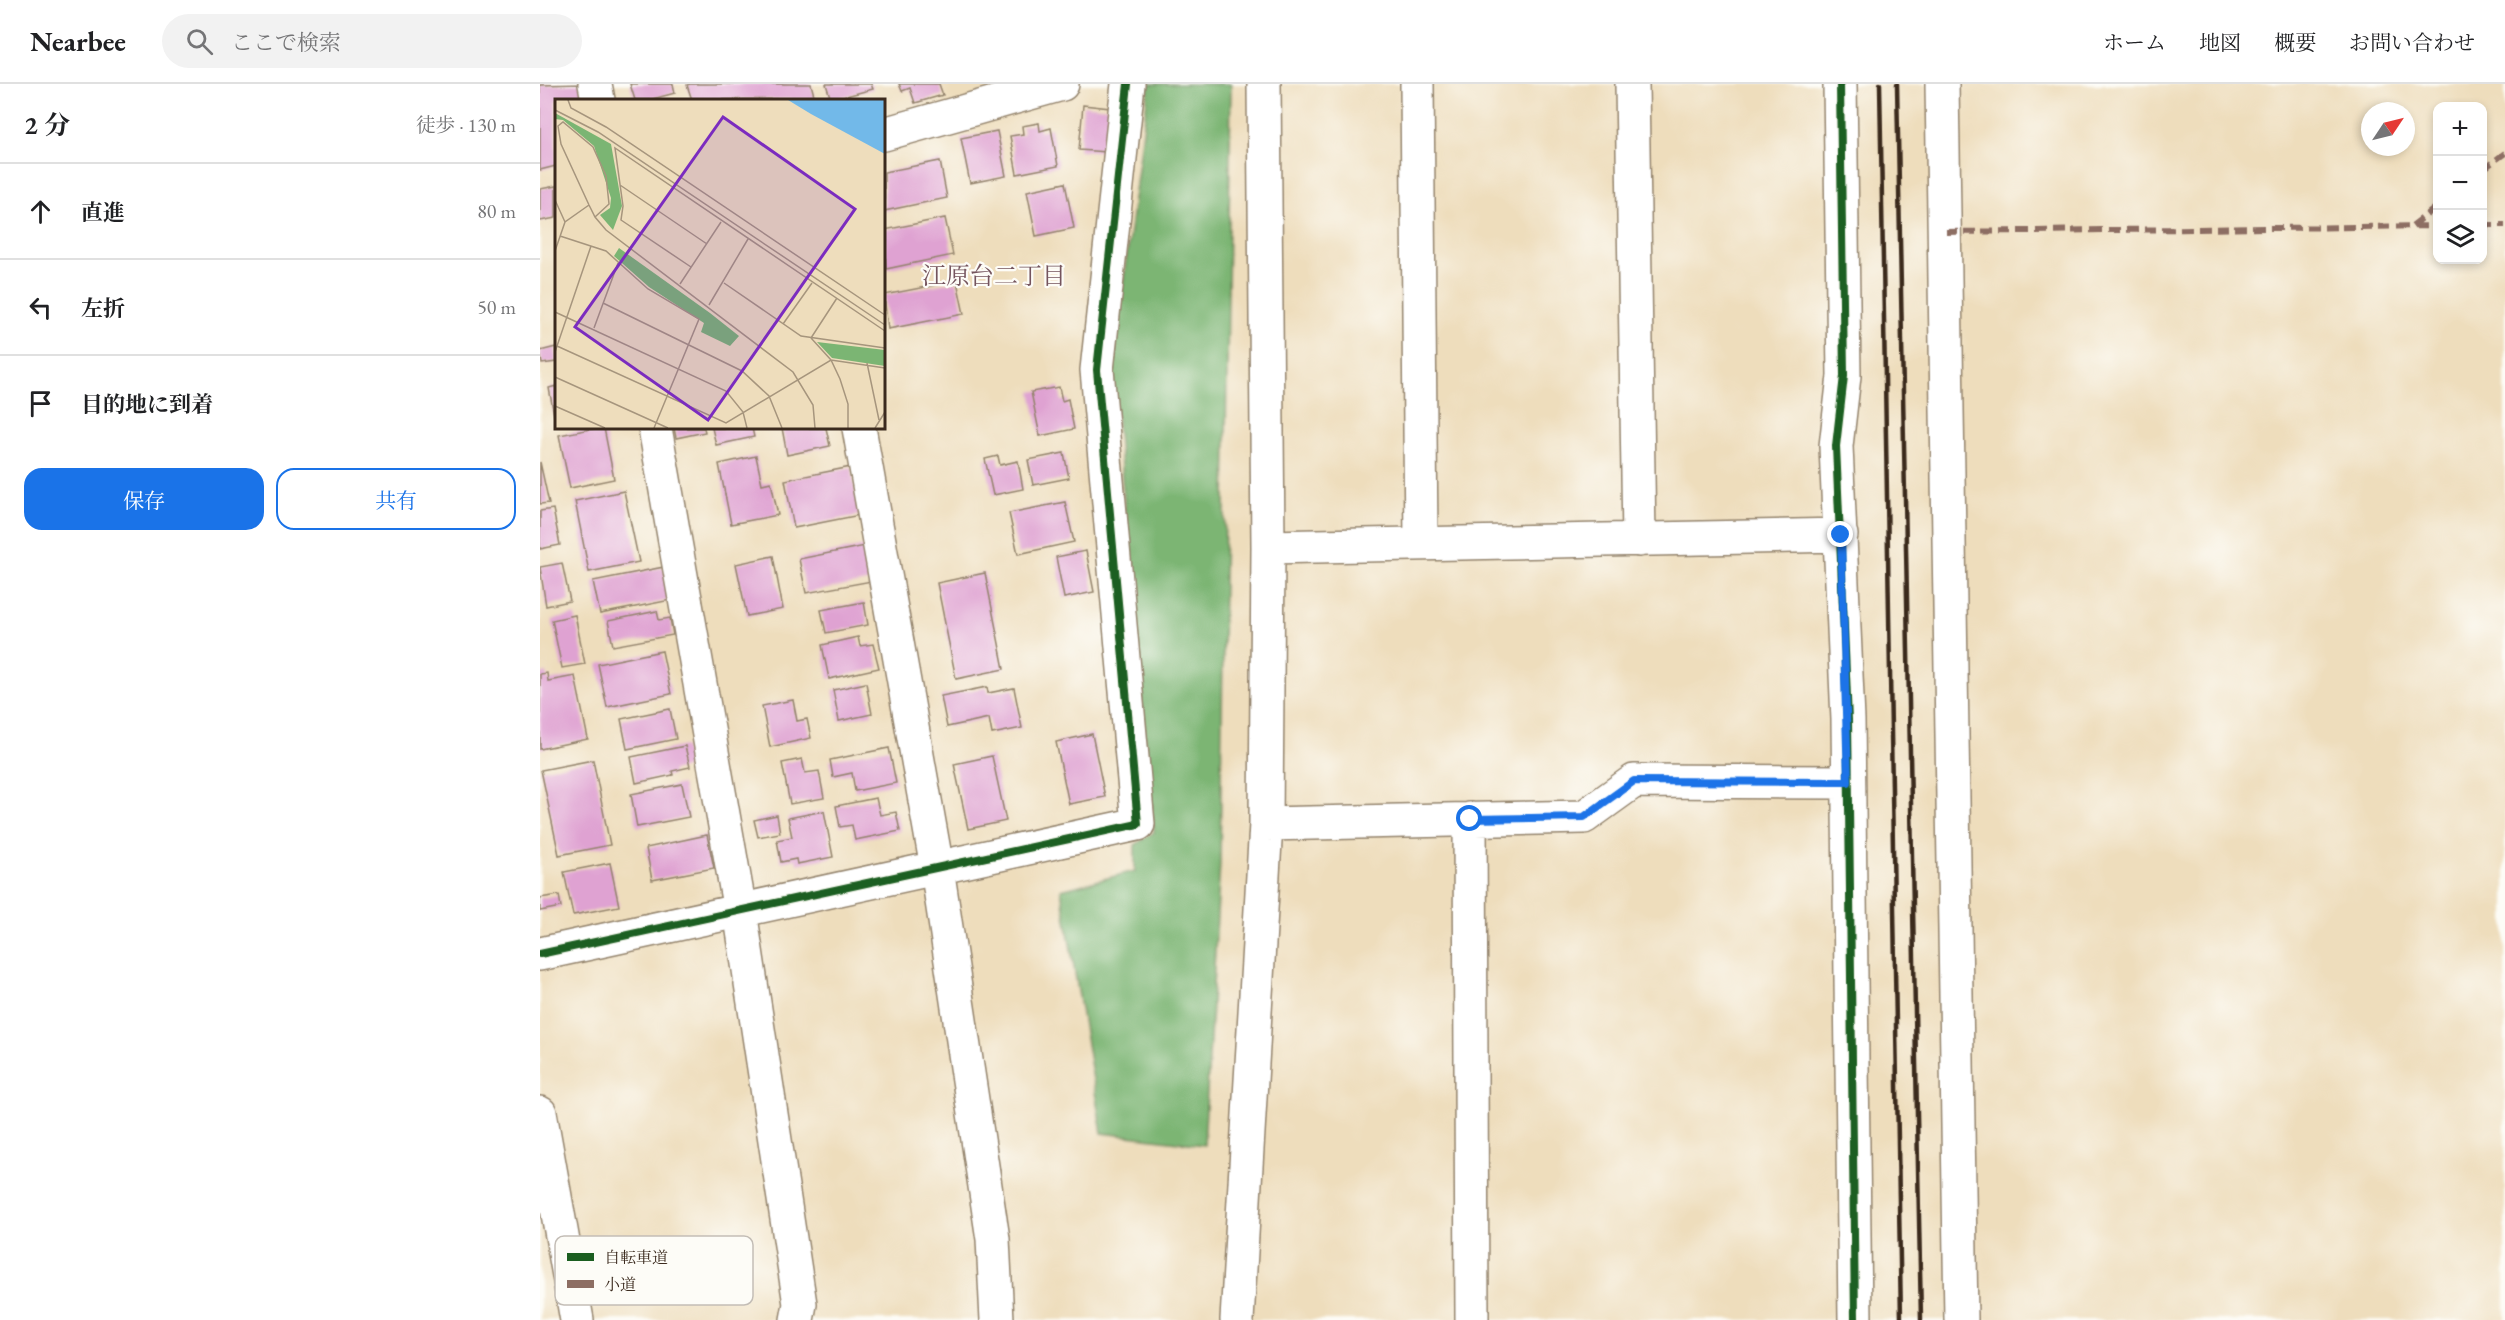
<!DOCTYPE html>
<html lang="ja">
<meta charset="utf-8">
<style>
body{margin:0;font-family:"EB Garamond","Noto Serif JP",serif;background:#f2f2f2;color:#202124}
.controls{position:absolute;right:18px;top:18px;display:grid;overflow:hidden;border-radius:12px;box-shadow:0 3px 9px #0003}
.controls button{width:54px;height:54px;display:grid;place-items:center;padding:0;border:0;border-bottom:2px solid #e0e0e0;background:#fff;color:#202124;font:30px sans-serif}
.compass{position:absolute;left:1821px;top:18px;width:54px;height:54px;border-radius:50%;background:#fff;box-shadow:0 3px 9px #0003;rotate:55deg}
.stop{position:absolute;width:18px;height:18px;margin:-14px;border:4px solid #1a73e8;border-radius:50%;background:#fff}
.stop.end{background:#1a73e8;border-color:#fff;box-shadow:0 2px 6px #0008}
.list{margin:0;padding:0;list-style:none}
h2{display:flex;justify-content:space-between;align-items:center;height:78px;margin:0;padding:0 24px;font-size:26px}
h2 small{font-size:20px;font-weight:400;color:#757577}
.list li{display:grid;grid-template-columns:39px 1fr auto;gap:18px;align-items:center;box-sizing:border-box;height:96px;padding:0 24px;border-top:2px solid #e0e0e0}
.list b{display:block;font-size:22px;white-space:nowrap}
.list em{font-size:20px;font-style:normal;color:#757577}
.actions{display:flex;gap:12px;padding:18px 24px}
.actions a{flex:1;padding:14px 0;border:2px solid #1a73e8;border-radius:18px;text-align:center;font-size:21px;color:#1a73e8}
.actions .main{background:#1a73e8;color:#fff}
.icon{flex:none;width:33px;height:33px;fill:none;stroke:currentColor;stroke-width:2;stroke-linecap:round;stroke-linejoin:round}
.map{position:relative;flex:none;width:1965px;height:1236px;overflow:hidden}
header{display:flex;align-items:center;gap:36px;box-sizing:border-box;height:84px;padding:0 30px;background:#fff;border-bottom:2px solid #e0e0e0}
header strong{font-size:28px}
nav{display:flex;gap:33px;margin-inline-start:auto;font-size:21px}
.search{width:420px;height:54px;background:#f2f2f2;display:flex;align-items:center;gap:15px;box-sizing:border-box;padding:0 21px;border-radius:33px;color:#757577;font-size:22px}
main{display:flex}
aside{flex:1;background:#fff}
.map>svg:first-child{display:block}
</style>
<header>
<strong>Nearbee</strong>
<div class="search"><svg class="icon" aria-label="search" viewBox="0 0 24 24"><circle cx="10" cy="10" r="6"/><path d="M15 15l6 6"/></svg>ここで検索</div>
<nav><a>ホーム</a><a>地図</a><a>概要</a><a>お問い合わせ</a></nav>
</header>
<main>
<aside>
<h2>2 分<small>徒歩 · 130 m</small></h2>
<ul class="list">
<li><svg class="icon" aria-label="ahead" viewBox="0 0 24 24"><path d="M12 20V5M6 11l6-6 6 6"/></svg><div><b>直進</b></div><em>80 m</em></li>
<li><svg class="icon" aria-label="left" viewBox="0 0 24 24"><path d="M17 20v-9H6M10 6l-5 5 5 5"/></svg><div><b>左折</b></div><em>50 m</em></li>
<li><svg class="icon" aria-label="arrive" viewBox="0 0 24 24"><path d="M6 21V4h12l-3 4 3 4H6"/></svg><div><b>目的地に到着</b></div></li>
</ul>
<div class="actions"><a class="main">保存</a><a>共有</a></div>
</aside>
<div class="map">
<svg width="1965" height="1236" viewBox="0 0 1965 1236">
<rect width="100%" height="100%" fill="#fdfcf7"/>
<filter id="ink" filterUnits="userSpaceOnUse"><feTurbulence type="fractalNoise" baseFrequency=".0167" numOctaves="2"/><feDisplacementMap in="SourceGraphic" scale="12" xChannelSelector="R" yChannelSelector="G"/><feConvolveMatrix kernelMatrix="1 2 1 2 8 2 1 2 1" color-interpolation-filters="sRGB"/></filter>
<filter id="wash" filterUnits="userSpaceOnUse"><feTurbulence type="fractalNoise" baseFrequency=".008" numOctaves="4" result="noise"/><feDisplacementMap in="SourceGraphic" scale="24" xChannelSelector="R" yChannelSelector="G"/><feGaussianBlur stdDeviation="1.35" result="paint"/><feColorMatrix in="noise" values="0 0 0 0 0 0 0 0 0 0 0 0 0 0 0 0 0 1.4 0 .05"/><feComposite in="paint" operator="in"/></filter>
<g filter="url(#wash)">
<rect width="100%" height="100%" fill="#eeddbc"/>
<path fill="#7bb573" stroke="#5b7048" stroke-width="1.5" d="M609,0H691L680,779L664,1061L562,1049L521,806L595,787V761L614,748L572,284Z"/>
<g id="blocks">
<path fill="#dfa2d2" d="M43,0L46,16H16V82L0,86V1Z
M90,0H133L135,9L109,16H95Z
M150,0H271L275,15L152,16L147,1Z
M286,0H331L333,5L291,16Z
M359,0H399L403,11L375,19L370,4L362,7Z
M543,21L570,24L567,68L539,66Z
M499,39L500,47L511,44L518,82L477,90L470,52L483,50L482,42Z
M457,47L466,92L430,99L421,54Z
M400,77L407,114L344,127V88Z
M525,99L534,144L496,152L487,107Z
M16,102V134L0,137V105Z
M405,134L413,171L346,185L344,146Z
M417,197L424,230L348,245L344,211Z
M16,263V278L2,280L0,267Z
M16,302V331H14L9,304Z
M519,303L522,317L528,315L534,345L500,352L491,308Z
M56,344H64L74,395L30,404L19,351Z
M134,344H164L165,348L136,354Z
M172,344H212L214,353L176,361Z
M242,344H286L290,362L247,371Z
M524,369L529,394L493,401L488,376Z
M216,372L222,400L231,398L238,431L191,440L179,380Z
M458,372L460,381L478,377L483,405L453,411L445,375Z
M0,378L9,419L0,420Z
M311,383L320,431L254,444L245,396Z
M84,407L99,478L49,488L35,417Z
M525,418L534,458L478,470L469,429Z
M13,425L20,461L0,465V427Z
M325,462L332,497L266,509L259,475Z
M546,467L554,508L524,514L516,473Z
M233,472L243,525L207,532L196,480Z
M22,479L30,517L6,522L0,483Z
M124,483L131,516L60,530L53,497Z
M445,489L464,585L416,595L397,499Z
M324,518L328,541L286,549L281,526Z
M117,527L119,536L130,534L133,551L73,562L68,537Z
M35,531L45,580L22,584L12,536Z
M318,553L320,562L333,560L339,584L289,595L282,561Z
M122,567L131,610L67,623L58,580Z
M7,589L8,597L35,592L48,655L0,665V590Z
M326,599L332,630L299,637L293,606Z
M447,603L448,609L474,604L482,644L452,650L449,634L407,643L401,612Z
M253,616L257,637L267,635L271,654L230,663L222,622Z
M130,625L136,655L87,665L81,635Z
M552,650L565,713L529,720L516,658Z
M145,662L150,683L132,687L133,691L96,699L91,673Z
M349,664L356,699L315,707L312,689L293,693L290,676Z
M452,672L466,737L428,745L414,680Z
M262,675L265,689L279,687L284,714L250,720L242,679Z
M53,676L70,761L19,771L1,686Z
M142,700L149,733L97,743L91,710Z
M336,714L340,731L356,728L360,747L315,756L312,741L300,743L296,722Z
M284,727L293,773L257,780L256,775L241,778L237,756L252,753L248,734Z
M237,731L240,749L218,753L214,736Z
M167,751L174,784L112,796L106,764Z
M70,779L79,822L33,831L24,788Z
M19,811L21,823L0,827V814Z"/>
</g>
</g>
<g filter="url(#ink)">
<use href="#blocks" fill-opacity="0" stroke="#94846d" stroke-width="1.5"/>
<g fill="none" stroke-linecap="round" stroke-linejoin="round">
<g stroke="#94846d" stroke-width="36">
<path id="minor" d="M55,0L58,16
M877,0L881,460
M1092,0L1099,456
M1300,0L1304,292L1296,362L1308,636L1315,1236
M1402,0L1421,1236
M344,50L522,0
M115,344L200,827L260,1220L257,1236
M319,344L397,784L453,1155L457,1236
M728,463L1301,451
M930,735L932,1236
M726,740L1044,733L1094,697L1308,698
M0,870L598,740L557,286L588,0
M0,1029L37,1236
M697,1236L726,740L728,463L724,0"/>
</g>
<use href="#minor" stroke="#fff" stroke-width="33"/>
<path stroke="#3b2a1e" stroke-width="4.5" d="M1340,0L1361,1236
M1357,0L1381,1236"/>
<path stroke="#8d6e63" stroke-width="6" stroke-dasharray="12 6" stroke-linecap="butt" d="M1942,86L1965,69
M1942,141H1965
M1872,142L1898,122
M1406,148L1898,142"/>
<g stroke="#fdfcf7" stroke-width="11">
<path id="cycleway" d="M1300,0L1304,292L1296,362L1308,636L1315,1236
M0,870L598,740L557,286L588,0"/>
</g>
<use href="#cycleway" stroke="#1b5e20" stroke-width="8"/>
</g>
</g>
<g fill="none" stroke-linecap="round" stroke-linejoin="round" filter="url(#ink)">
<path stroke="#1a73e8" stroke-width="8" d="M930,735L1044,733L1094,697L1308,698L1301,451"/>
</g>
<g text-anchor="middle" stroke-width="4.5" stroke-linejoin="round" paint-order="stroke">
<g font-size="24" fill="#74545d" stroke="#fdfcf7">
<text x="454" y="200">江原台二丁目</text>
</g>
</g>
<g transform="translate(15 15)">
<rect width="330" height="330" fill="#eeddbc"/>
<path d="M0,14L56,45L67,107L58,131L45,116L55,109L56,99L39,47L8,21L0,20ZM64,149L155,214L184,237L175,247L146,233L149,224L94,188L59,157ZM262,243L330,251V267L277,259Z" fill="#7bb573"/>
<path d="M233,1H330V55L256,15Z" fill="#72b9e9"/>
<path fill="none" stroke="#a6957d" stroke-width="1.5" d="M13,1L16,9L51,28L330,216M0,11L43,33L330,226M65,86L152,145M0,101L10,123M40,118L54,105L51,77L38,48L8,23L3,27L6,45L34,106L40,118L51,131L238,273L258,306L260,329M5,137L51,152L93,190L144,220L99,329M0,152L10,123L34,106M136,168L66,121L68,107L60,49L330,232M169,184L246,237L330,249M125,185L166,123M282,199L256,239L276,261L285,280L293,305V329M48,204L187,272L214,297L227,329M154,206L193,140M0,213L171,292L188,313L192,329M228,225L257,184M39,229L63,164M2,247L171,324L276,261L330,269M0,253L36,147M312,264L324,321M0,278L113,329M0,307L50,329M320,329L330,313"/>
<path fill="#7b2cbf" fill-opacity="0.15" stroke="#7b2cbf" stroke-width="3" d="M168,18L300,110L153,321L20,228Z"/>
<rect width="330" height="330" fill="none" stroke="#3b2a1e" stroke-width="3"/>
</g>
<rect x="15" y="1152" width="198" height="69" rx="9" fill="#fdfcf7" stroke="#c3bdb6" stroke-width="1.5"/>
<rect x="27" y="1169" width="27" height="8" fill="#1b5e20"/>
<rect x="27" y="1196" width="27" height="8" fill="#8d6e63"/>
<g font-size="16" fill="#3b2a1e">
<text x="64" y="1179">自転車道</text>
<text x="64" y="1206">小道</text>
</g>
</svg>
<div class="controls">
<button>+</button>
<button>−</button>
<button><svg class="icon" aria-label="layers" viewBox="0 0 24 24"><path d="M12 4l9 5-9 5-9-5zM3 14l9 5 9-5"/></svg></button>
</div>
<svg class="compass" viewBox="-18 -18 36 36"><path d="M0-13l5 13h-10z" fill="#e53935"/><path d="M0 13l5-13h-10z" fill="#757577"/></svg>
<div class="stop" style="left:930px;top:735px"></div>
<div class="stop end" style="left:1301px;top:451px"></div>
</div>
</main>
